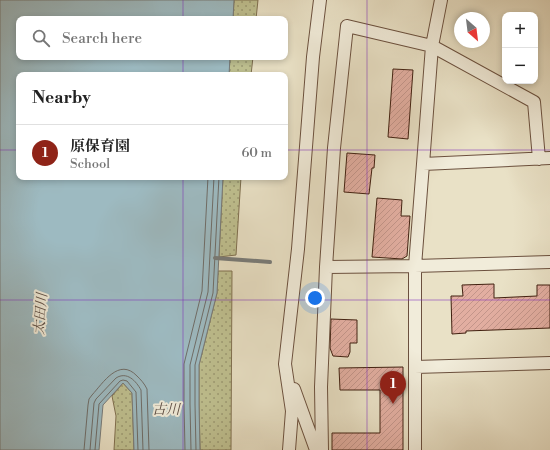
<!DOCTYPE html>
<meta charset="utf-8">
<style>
body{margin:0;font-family:"Libre Bodoni","Noto Serif JP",serif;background:#f6f6f6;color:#222}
.controls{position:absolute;right:12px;top:12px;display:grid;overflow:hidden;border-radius:8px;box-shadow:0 2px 6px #0003}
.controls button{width:36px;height:36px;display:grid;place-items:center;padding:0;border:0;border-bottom:1px solid #e0e0e0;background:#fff;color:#222;font:20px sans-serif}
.compass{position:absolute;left:454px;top:12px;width:36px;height:36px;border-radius:50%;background:#fff;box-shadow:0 2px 6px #0003;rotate:152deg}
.you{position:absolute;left:315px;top:298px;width:14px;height:14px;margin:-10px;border:3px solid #fff;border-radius:50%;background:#1a73e8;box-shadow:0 0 0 6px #1a73e833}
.badge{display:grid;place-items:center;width:26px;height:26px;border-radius:50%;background:#8f2418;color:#fff;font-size:13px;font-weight:700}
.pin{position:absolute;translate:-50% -33px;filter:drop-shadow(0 1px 2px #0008)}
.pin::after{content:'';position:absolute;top:21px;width:14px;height:12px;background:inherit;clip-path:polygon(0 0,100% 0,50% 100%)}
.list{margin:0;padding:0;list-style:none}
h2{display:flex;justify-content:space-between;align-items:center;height:52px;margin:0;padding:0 16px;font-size:17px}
h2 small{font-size:13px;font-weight:400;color:#767676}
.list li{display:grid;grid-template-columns:26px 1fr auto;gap:12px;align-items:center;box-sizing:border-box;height:56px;padding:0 16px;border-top:1px solid #e0e0e0}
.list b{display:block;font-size:15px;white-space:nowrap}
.list p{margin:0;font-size:13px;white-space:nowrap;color:#767676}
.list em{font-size:13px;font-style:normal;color:#767676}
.icon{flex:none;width:22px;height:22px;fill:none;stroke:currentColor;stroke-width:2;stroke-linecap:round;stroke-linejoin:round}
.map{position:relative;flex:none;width:550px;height:450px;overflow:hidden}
.search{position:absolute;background:#fff;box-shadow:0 2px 6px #0003;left:16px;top:16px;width:272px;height:44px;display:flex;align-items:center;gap:10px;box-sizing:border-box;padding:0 14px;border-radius:8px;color:#767676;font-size:15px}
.panel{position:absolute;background:#fff;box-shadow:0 2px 6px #0003;left:16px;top:72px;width:272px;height:108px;border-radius:8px}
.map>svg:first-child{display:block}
</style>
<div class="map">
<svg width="550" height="450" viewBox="0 0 550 450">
<defs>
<pattern id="grass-dots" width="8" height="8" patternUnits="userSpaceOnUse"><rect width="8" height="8" fill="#bfc090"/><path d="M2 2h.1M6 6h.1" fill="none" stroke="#9d9c74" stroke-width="1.8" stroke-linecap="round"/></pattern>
<pattern id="building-hatch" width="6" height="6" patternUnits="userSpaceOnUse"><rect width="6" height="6" fill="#e2aea1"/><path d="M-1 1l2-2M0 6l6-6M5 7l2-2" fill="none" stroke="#c3958a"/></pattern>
</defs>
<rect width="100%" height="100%" fill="#e9e1c6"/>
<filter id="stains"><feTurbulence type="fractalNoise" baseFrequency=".005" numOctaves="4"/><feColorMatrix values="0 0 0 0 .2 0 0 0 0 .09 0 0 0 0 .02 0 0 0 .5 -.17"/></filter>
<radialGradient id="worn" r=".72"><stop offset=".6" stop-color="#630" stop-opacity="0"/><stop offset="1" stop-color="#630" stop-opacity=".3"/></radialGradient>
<path fill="url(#grass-dots)" stroke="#807050" d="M234,0H258L256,19H233Z
M230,57H253L251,75H229Z
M223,177H241L236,255L219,257Z
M218,271H232L231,450H200L199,404V365L217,293Z
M123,383L132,393L134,450H114L116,416L112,396Z"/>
<path fill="#9dbac1" stroke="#787c7a" d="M0,0H234L233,19H19V57H230L229,75H19V177H223L217,293L199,365V404L200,450H134L132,393L123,383L103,405L99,450H0Z"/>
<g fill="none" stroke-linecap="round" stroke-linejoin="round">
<path stroke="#6f6d68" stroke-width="1" d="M84,450L88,405L89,399L92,395C103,383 119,357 137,376C141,380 144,383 147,389L149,450
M90,450L94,403L96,399L116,378C127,371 136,381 141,390L143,450
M95,450L99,404L120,381L123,380L127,381L136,392L138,450
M185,450L184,404V364L202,291L208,177
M191,450L190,404V365L208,292L214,177
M196,450L195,404V365L213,293L219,177"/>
<path stroke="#787c7a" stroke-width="4" d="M215,258L270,262"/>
</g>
<path fill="url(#building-hatch)" stroke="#412010" d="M393,69L413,70L408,139L388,137Z
M347,153L375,155L374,168H372L369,194L344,192Z
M377,198L402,200L401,216H410L407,256L402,259L372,257Z
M494,284V298L537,296V285H550V328L466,331V333L452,334L451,296H463L462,285Z
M331,319L357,320V343H350V352L348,357L333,356L330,348Z
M403,367V450H332V433H380V390H340L339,368Z"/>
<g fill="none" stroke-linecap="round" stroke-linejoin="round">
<g stroke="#6b503e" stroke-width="14">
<path id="street" d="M423,164L550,158
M326,267L415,266L550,262
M415,367L550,363
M294,389L316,450
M289,450L292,411L285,364L298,249L313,57L320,0
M322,450L321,387L326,267L334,148L347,26L432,46L534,102L539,159
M415,450V266L423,164L432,46L441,0"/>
</g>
<use href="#street" stroke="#f1ecda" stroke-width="12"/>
</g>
<path fill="none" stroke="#7b2cbf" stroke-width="1" stroke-opacity="0.55" d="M183,0V19M367,0V450M183,57V75M0,150H19M285,150H550M183,177V450M0,300H550"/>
<g text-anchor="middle" stroke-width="4" stroke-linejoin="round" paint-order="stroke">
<g font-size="14" font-style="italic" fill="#5d4e45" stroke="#f1ecda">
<text transform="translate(40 314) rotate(-85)" y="5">太田川</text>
<text x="166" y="414">古川</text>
</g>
</g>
<rect width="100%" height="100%" filter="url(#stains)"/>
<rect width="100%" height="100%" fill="url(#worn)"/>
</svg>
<div class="controls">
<button>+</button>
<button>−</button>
</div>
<svg class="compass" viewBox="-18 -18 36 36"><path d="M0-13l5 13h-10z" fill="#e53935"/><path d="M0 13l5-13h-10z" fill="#767676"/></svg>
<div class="you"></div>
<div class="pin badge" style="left:393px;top:404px">1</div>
<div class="search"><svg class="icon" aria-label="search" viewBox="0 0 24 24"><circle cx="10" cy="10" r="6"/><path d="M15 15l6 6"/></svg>Search here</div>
<section class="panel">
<h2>Nearby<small></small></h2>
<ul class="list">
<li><span class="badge">1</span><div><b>原保育園</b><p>School</p></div><em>60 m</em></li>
</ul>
</section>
</div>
